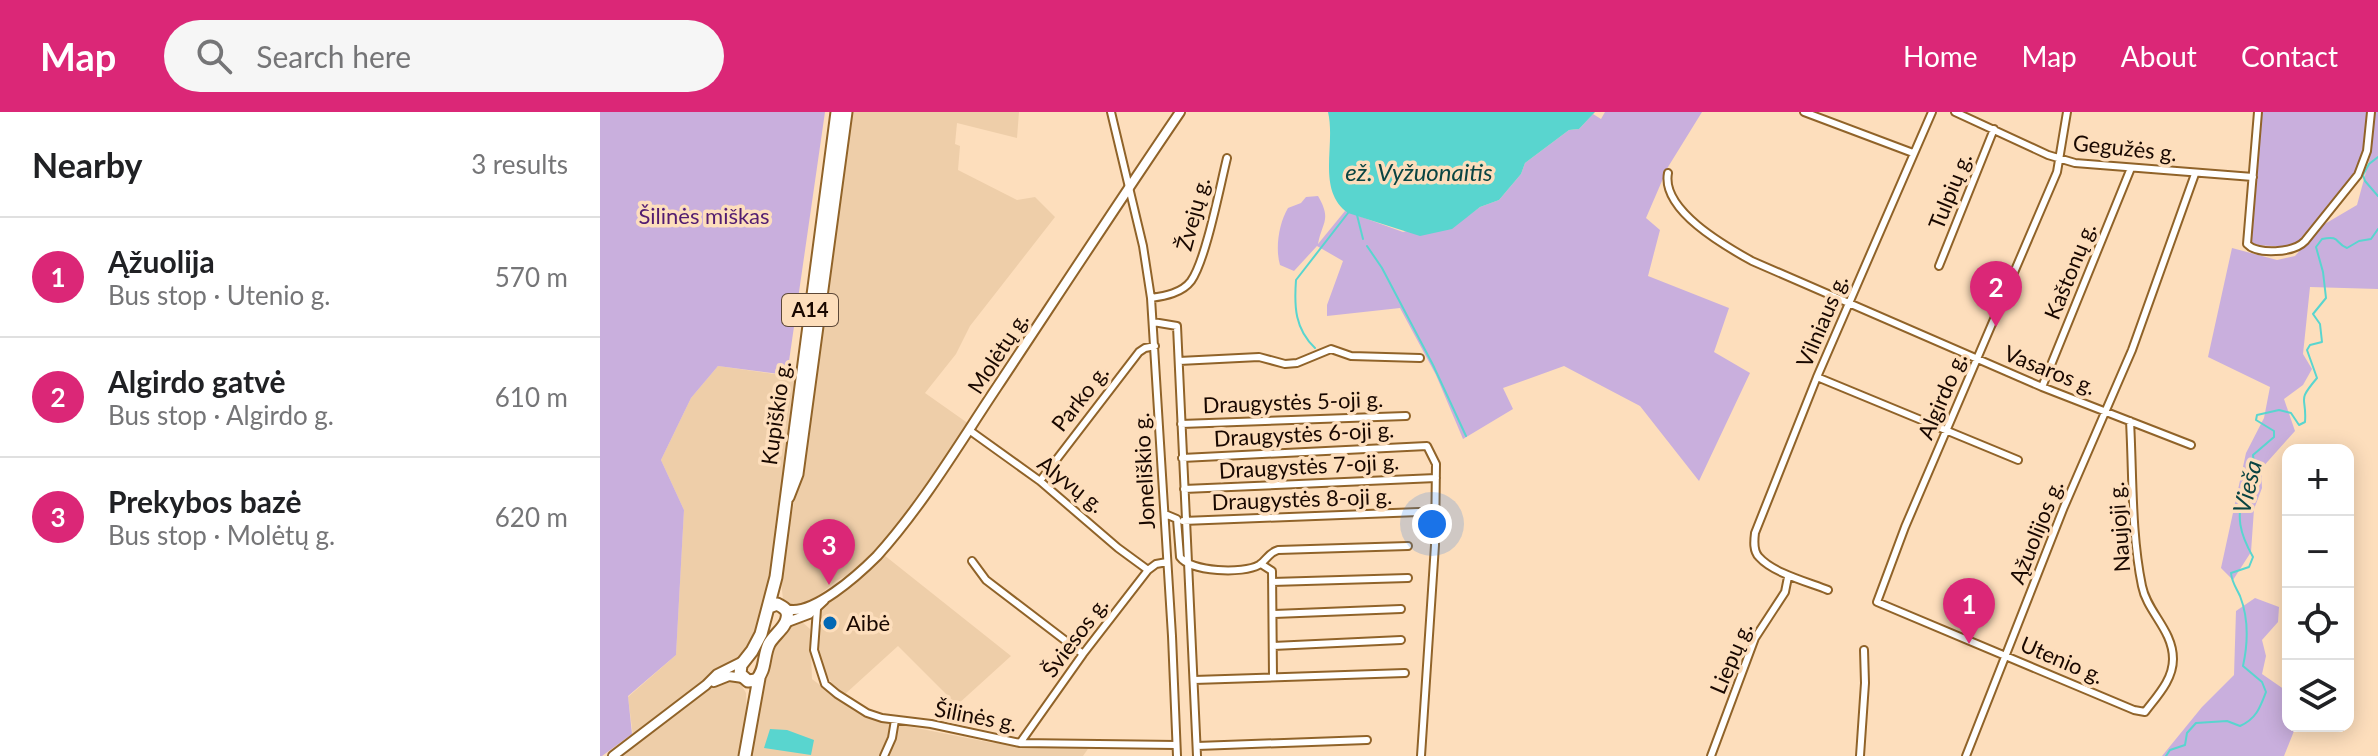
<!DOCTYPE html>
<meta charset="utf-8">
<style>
body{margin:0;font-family:Lato,sans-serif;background:#f6f6f6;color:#202124}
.controls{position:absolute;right:24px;bottom:24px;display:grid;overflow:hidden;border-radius:16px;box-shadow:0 4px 20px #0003}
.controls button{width:72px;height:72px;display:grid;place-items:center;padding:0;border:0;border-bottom:2px solid #e0e0e0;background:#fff;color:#202124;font:40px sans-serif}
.you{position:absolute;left:832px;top:412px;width:28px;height:28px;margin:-20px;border:6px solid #fff;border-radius:50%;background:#1a73e8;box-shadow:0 0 0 12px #1a73e833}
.badge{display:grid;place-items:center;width:52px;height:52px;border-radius:50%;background:#db2777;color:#fff;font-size:26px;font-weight:700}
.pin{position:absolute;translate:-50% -66px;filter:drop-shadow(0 2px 4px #0008)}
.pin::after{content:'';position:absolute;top:42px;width:28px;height:24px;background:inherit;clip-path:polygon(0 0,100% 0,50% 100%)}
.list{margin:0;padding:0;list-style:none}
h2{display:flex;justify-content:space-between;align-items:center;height:104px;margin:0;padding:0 32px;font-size:34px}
h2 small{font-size:26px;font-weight:400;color:#757577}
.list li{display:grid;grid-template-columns:52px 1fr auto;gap:24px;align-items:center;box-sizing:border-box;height:120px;padding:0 32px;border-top:2px solid #e0e0e0}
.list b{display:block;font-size:30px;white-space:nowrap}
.list p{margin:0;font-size:26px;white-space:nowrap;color:#757577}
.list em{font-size:26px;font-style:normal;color:#757577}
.icon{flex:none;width:44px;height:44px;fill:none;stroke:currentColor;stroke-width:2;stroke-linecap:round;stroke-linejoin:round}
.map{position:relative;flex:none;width:1778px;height:644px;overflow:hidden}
header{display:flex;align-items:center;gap:48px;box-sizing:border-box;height:112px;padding:0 40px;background:#db2777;color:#fff}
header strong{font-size:38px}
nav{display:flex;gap:44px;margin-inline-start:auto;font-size:28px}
.search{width:560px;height:72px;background:#f6f6f6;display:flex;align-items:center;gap:20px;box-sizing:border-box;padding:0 28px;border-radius:44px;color:#757577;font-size:30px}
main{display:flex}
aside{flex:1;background:#fff}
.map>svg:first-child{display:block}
</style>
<header>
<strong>Map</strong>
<div class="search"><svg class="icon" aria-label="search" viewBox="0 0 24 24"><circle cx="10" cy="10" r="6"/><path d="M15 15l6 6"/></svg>Search here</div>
<nav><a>Home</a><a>Map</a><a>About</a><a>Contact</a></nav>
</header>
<main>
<aside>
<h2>Nearby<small>3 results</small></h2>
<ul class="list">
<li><span class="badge">1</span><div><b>Ąžuolija</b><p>Bus stop · Utenio g.</p></div><em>570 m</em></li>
<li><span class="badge">2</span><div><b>Algirdo gatvė</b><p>Bus stop · Algirdo g.</p></div><em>610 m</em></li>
<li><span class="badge">3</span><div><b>Prekybos bazė</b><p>Bus stop · Molėtų g.</p></div><em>620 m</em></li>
</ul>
</aside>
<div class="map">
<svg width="1778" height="644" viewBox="0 0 1778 644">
<rect width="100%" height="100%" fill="#fddebc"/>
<path fill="#eecea9" d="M248,0H419L417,26L357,11L355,32L360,34L358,58L417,88L435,85L455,105L370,214L356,242L325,281L369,312L324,380L279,435L251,461L236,469L206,494H190L183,487L180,462L200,360Z
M118,254L196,265L172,446L170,486L160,514L146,543L33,624L28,585L76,543L84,398L61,348L91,286Z
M284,443L411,544L357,593L298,534L244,583L234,575L222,555L218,542L219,500L238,482L271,457Z
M201,509L210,517L212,567L254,599L286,610L393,631L490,634L483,644H150L168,543L185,516Z
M126,567L139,569L146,581L147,606L140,644H21L116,571Z"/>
<path fill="#c9afdd" d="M0,0H225L187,263L118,254L91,286L61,348L84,398L76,543L28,584L32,622L2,644H0Z
M1005,0H1102L1068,55L1046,106L1060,118L1048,164L1129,196L1114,240L1150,261L1099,369L1040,294L964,254L903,276L913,297L863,327L836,263L800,196L727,204V193L743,149L717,134L694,159L680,153C675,136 679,111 688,96L701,91L706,85L718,84C732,108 722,110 718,132L745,99L803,120L868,104L880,95L899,88L921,62L925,51L969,18L979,17L993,2L1001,7Z
M1662,0H1767L1761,52L1694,135L1651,133Z
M1775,0H1778V177L1710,175L1703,242L1712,257L1703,273L1684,287L1695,319L1661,357L1662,376L1654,397L1651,440L1633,468L1621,456L1646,341L1664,306L1670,275L1608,245L1632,136L1677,148L1695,144L1723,113L1757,93L1770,45Z
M1655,486L1679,495L1678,510L1662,528L1666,544L1662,562L1688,580V614H1696L1684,644H1562L1602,595L1634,563L1636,499Z"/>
<path fill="#59d5cf" d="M728,0H995L979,17L969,18L925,51L921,62L899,88L880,95L852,117L820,124L748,101C716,78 736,33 728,0Z
M170,617L187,618L214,628L211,643L164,636Z"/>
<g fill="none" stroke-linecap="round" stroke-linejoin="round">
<path stroke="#59d5cf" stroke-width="2" d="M1778,45L1769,52L1763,63L1765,69L1778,84
M757,103L763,127
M767,134L782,156L833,253L866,324
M715,236C695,217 694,195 696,168L748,101
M1566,644L1570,638L1585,633L1587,621L1596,611L1627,609L1640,614C1656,607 1660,596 1666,580L1662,570L1643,554C1648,531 1649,507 1640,484C1636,475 1632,471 1631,461L1649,455L1653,445C1640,422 1635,404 1645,378C1653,359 1656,366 1653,343L1674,325V319L1656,308L1657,303L1679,298L1691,301L1699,313L1705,310C1707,283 1696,291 1717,266L1707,238L1710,233L1722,230L1720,212L1713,202L1726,186L1723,160L1716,135L1722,127C1741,123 1734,131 1747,136L1759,129L1771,127L1778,117"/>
<g stroke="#906329" stroke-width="10">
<path id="street" d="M511,0L543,134L551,186L572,524L577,644
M1204,0L1313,41
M1355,0L1448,43L1475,51L1653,65
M1467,0L1457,60L1305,415L1277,490L1534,598L1545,600C1557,584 1573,568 1573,547C1573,518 1547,500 1542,474C1531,421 1533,363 1530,309
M1658,0L1647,132C1657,143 1694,141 1705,129L1758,63L1767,39L1771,0
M1068,61C1061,98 1125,134 1152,149L1442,275L1591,333
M1339,154L1394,17
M551,186C565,184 582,181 591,169C606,148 620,74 627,46
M553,210L577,214L597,644
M579,249L659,245L685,252L697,251L731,237L751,244L820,246
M1217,265L1418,348
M1442,275L1531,56
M581,312L806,304
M369,318L440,369L518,436L548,458
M582,346L827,334L836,352L835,433L821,644
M440,369L539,240L545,236L555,234
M584,377L836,366
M565,402L577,407L580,445C591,460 643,462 659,453C667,448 668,441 678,438L808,434
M583,409L819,400
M372,449L386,468L483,542
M661,452L672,459L673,565
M672,470L808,466
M1228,478C1208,470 1173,461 1159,445C1153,439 1154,429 1155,421L1217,265L1332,0
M217,497L214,538L225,572L237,582L267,601L282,606L331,612L420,631L576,633
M674,502L801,497
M673,534L801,528
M594,568L805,561
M420,631L483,542L548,458L556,452L567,450
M597,634L767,628
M284,644L292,626L295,608
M1111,644L1155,526L1185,480L1188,465
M1260,644L1265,571L1264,538
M1366,644L1464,395L1532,238L1595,62"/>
</g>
<g stroke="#906329" stroke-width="12">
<path id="secondary" d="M186,497C212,505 259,462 277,444C323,393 359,332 397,275C458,183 518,91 580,0
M185,511L209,502L224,488
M114,570L129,564L143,566
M13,644L106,573L117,562L143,549"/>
</g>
<g stroke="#906329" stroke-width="15">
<path id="highway" d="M188,385L197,362L246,0
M169,495L177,492C183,495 189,498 187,506C186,515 173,524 169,532C163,544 166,559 156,568L148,569L140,562L141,553L152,539L161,522L176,465L237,0
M145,644L159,566"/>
</g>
<use href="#street" stroke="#fff" stroke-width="6"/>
<use href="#secondary" stroke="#fff" stroke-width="8"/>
<use href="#highway" stroke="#fff" stroke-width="11"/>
</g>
<circle fill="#0268b4" stroke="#fddebc" stroke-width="3" cx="230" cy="511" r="8"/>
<g text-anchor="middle" stroke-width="7" stroke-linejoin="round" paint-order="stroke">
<rect fill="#fddebc" stroke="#5d4838" stroke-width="2" x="182" y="182" width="56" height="32" rx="6"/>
<g font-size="20" font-weight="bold" fill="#190800">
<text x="210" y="205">A14</text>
</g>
<g font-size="22" fill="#190800" stroke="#fddebc">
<text transform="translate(1525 36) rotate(6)" y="8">Gegužės g.</text>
<text transform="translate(1350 79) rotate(-68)" y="8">Tulpių g.</text>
<text transform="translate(593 102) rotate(-75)" y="8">Žvejų g.</text>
<text transform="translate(1470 159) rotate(-68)" y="8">Kaštonų g.</text>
<text transform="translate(1222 209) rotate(-67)" y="8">Vilniaus g.</text>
<text transform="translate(398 241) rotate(-57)" y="8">Molėtų g.</text>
<text transform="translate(1450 258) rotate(22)" y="8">Vasaros g.</text>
<text transform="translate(1342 284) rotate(-67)" y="8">Algirdo g.</text>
<text transform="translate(480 286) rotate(-52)" y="8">Parko g.</text>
<text transform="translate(693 290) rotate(-2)" y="8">Draugystės 5-oji g.</text>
<text transform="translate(176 301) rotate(-82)" y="8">Kupiškio g.</text>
<text transform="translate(704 322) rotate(-3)" y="8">Draugystės 6-oji g.</text>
<text transform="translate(709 354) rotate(-3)" y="8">Draugystės 7-oji g.</text>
<text transform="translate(544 359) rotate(-93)" y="8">Joneliškio g.</text>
<text transform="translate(471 372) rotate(38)" y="8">Alyvų g.</text>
<text transform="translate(702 387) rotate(-2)" y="8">Draugystės 8-oji g.</text>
<text transform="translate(1519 415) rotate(-94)" y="8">Naujoji g.</text>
<text transform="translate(1436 420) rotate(-68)" y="8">Ąžuolijos g.</text>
<text transform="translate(475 525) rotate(-53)" y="8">Šviesos g.</text>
<text transform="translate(1131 546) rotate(-67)" y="8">Liepų g.</text>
<text transform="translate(1462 548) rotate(23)" y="8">Utenio g.</text>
<text transform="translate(376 604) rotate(11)" y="8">Šilinės g.</text>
</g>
<g font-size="22" fill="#521c70" stroke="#fddebc">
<text x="104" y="112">Šilinės miškas</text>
</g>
<g font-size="22" fill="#190800" stroke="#fddebc" text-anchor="start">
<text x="246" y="519">Aibė</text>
</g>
<g font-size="24" font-style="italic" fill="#0a4442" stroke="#fddebc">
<text x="819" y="69">ež. Vyžuonaitis</text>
<text transform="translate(1648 375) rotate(-76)" y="8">Vieša</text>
</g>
</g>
</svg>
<div class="controls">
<button>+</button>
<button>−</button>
<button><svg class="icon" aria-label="locate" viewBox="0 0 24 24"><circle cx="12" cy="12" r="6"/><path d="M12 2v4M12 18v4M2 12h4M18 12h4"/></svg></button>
<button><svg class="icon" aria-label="layers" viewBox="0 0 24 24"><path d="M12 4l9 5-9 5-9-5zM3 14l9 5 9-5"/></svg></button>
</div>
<div class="you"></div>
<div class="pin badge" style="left:1369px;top:532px">1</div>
<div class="pin badge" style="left:1396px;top:215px">2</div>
<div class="pin badge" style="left:229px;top:473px">3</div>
</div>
</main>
